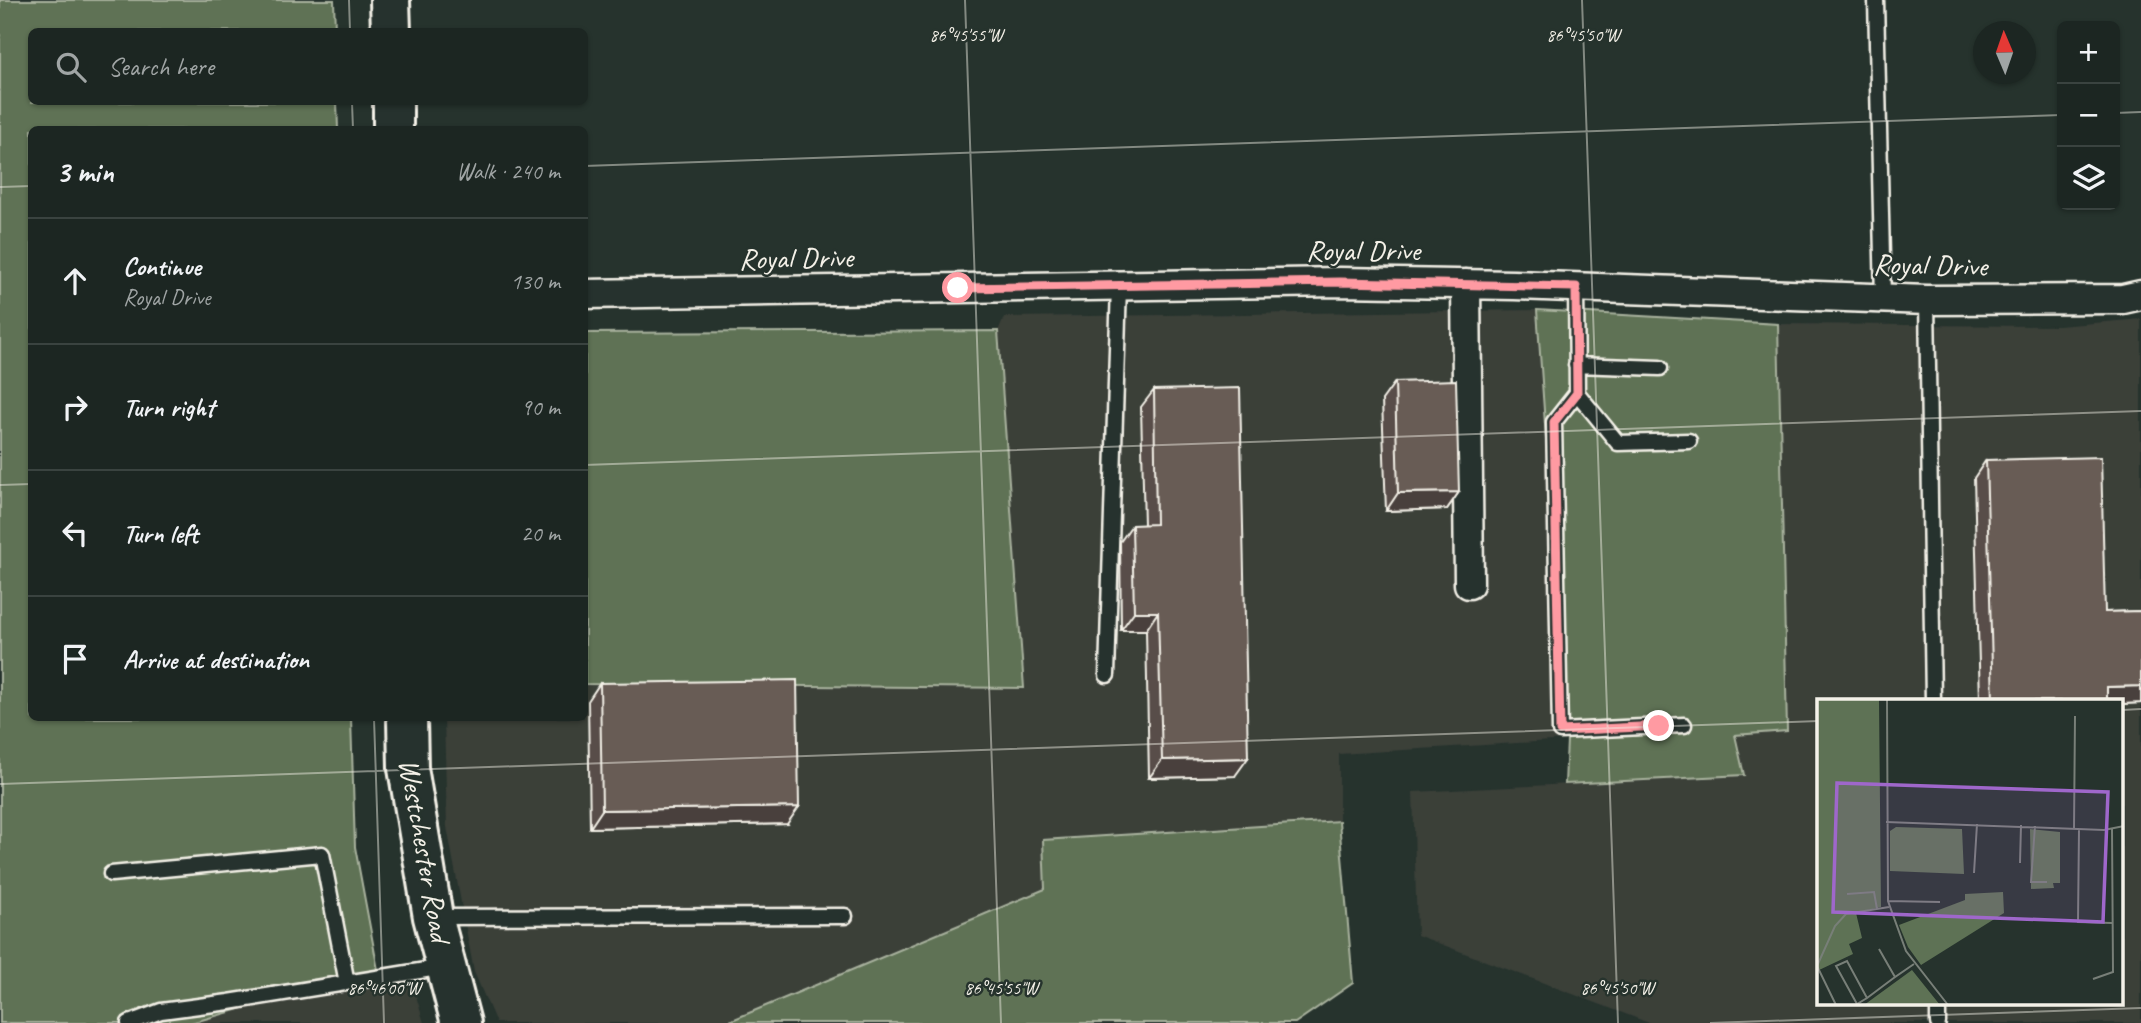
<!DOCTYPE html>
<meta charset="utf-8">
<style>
body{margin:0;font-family:Caveat,sans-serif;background:#29322f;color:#f1f3f6}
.controls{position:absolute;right:21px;top:21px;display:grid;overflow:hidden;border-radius:10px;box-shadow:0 2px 5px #0004}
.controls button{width:63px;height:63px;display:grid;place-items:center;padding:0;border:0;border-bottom:2px solid #3a4340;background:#1c2622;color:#f1f3f6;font:35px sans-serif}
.compass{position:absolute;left:1973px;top:21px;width:63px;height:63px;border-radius:50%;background:#1c2622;box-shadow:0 2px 5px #0004;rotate:358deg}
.stop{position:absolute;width:21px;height:21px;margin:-16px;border:5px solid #ff9aa2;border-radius:50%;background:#fff}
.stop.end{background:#ff9aa2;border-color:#fff;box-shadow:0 2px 7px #0008}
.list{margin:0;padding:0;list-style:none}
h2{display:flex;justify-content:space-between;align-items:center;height:91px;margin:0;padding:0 28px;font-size:30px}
h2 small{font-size:23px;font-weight:400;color:#a0a5a5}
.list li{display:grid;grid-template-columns:46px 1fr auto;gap:21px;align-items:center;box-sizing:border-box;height:126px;padding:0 28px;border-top:2px solid #3a4340}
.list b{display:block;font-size:26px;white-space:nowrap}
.list p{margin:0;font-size:23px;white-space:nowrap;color:#a0a5a5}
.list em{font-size:23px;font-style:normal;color:#a0a5a5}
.icon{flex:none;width:38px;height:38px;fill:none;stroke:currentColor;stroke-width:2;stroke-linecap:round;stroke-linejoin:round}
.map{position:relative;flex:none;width:2141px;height:1023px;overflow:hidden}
.search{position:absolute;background:#1c2622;box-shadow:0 2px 5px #0004;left:28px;top:28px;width:560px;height:77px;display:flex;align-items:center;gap:18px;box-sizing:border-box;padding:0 24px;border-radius:10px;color:#a0a5a5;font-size:26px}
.panel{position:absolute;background:#1c2622;box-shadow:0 2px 5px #0004;left:28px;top:126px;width:560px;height:595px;border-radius:10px}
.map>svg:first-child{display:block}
</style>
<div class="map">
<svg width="2141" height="1023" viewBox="0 0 2141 1023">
<rect width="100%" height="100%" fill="#26332d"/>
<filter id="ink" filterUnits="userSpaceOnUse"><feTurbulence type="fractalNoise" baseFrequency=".0143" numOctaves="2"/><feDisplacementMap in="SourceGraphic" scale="14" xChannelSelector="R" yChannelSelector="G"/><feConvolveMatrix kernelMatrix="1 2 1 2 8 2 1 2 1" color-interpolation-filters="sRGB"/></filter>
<g filter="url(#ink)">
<path fill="#3a3f39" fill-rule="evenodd" d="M1537,310L1567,740L1339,754V821L1043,840L1046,888L725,1023H496L474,972L447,827L444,718H584L585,684L1024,688L998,331L1004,317Z
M2141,319V1023H1649L1417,935L1413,792L1743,775L1735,735L1787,731L1778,324L2058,326ZM1819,701H2122V1004H1819Z
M407,965L424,1023H191L378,970Z"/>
<path fill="#5e7255" stroke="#a9b29e" stroke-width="2" d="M0,0H334L335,31L32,32V102H337L338,129L32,130V718H351L355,847L378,970L191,1023H0Z
M1537,310L1778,324L1787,731L1735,735L1744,775L1565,784L1567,740Z
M998,331L1024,688L585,684V333Z
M1339,821L1353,983L1295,1023H725L1045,889L1043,840Z"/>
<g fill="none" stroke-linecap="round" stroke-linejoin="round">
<g stroke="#f4f1e8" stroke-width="19">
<path id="lane" d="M1876,0L1883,299
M1576,287L1577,393L1554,422L1560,731L1684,725
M1927,300L1933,701
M1576,365L1660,368
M1577,393L1618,443L1689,441
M1107,675L1119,285
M111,874L322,854L347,983
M434,917L845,916
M1938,1004V1023
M129,1023L161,1011L229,1002L444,967"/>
</g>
<g stroke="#f4f1e8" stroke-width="33">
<path id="street" d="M1466,284L1469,584
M584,294L1340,282L1514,285L1927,300L2123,299L2141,295"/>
</g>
<g stroke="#f4f1e8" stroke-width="44">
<path id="secondary" d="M390,0L391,32
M393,102V130
M407,718L408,768L433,917L461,1023"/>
</g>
<use href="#lane" stroke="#26332d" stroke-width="14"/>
<use href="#street" stroke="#26332d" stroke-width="28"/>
<use href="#secondary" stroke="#26332d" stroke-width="38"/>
</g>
<path fill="#594e49" stroke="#f4f1e8" stroke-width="2" d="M1395,382L1459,492L1447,509L1386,511L1382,400Z
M1154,390L1235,776L1149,778L1146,630H1121L1120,542L1132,525H1144L1141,407Z
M1986,460L2105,612L2141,611V703L2122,704V701H1980L1974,478Z
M600,683L787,824L590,828L588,701Z"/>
<path fill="#48403c" stroke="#f4f1e8" stroke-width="2" d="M1459,492L1447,509L1386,511L1398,493Z
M1134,612H1158L1146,630H1121Z
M2141,686V703L2122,704V701H2097L2107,687Z
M1248,758L1235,776L1149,778L1162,760Z
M799,807L787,824L590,828L602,810Z"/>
<path fill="#675b55" stroke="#f4f1e8" stroke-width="2" d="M1456,380L1459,492L1398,493L1395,382Z
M1240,388L1248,758L1162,760L1158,612H1134L1132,525L1156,524L1154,390Z
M2101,457L2105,612L2141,611V686L2107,687V701H1993L1986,460Z
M797,680L799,807L602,810L600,683Z"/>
</g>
<g fill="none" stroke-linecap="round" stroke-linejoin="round" filter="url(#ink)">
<path stroke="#ff9aa2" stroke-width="9" d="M958,288L1340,282L1576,287L1577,393L1554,422L1560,731L1659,726"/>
</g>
<path fill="none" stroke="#f4f1e8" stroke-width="2" stroke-opacity="0.45" d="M349,0L350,32M965,0L1001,1023M1582,0L1618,1023M352,102L353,130M2115,113L2141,112M584,166L2062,115M0,187L32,186M584,465L2141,411M0,485L32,484M2122,710L2141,709M374,718L384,1023M0,784L1819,721M1710,1023L2141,1008"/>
<g text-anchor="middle" stroke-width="5" stroke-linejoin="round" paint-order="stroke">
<g font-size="30" fill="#f4f1e8" stroke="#26332d">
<text x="1363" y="260">Royal Drive</text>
<text transform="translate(796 258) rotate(-1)" y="10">Royal Drive</text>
<text transform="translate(1930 265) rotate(1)" y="10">Royal Drive</text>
<text transform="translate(425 850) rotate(80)" y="10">Westchester Road</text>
</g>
</g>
<g transform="translate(1817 699)">
<rect width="306" height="306" fill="#26332d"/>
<path d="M0,1H62L64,208L39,214L45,239L32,245L36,255L0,272ZM79,128L145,130L147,175L73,172V132ZM213,130L243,133V184H236L237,189L214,190ZM186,193L187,214L104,266L91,248L82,226L148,201V195ZM95,271L123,306H47Z" fill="#5e7255"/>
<path fill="none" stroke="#787f78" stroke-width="2" d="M70,1L71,202L89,252L131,306M69,123L287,131L307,127M218,127L214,183H230M257,130L258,17M262,130L261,223L295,224M203,164L204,126M157,174L160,125M30,195L57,193L60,210M71,202L123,203M62,250L78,278L97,265M276,280L296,273L295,130M50,299L40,305L19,267L30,262L50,299L78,278M19,306L0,267L18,227L29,215L72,208"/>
<path fill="#9f67cb" fill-opacity="0.15" stroke="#9f67cb" stroke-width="3.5" d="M20,84L291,93L286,223L16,213Z"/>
<rect width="306" height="306" fill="none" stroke="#f4f1e8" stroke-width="3.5"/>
</g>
<g font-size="18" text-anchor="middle" fill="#f4f1e8" stroke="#26332d" stroke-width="5" stroke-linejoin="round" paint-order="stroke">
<text x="966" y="41">86°45'55"W</text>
<text x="1583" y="41">86°45'50"W</text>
<text x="384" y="994">86°46'00"W</text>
<text x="1001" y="994">86°45'55"W</text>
<text x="1617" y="994">86°45'50"W</text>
</g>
</svg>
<div class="controls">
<button>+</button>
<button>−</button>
<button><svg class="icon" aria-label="layers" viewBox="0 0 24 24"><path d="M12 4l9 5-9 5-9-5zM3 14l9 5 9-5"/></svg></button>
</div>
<svg class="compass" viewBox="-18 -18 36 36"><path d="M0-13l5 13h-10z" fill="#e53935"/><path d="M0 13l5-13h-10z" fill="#a0a5a5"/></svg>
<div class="stop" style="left:958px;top:288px"></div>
<div class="stop end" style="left:1659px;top:726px"></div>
<div class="search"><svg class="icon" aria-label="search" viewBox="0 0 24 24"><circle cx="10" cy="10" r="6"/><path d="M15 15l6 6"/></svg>Search here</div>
<section class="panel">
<h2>3 min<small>Walk · 240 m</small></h2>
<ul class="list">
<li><svg class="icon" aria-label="ahead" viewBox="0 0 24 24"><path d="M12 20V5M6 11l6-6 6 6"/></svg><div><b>Continue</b><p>Royal Drive</p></div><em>130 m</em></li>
<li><svg class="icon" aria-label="right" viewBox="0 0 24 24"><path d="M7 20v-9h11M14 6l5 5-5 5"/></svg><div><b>Turn right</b></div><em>90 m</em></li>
<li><svg class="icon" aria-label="left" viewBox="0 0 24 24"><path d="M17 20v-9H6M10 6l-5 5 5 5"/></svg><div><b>Turn left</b></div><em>20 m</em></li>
<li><svg class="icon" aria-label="arrive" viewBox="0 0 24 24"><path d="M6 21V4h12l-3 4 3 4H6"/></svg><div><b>Arrive at destination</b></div></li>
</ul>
</section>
</div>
